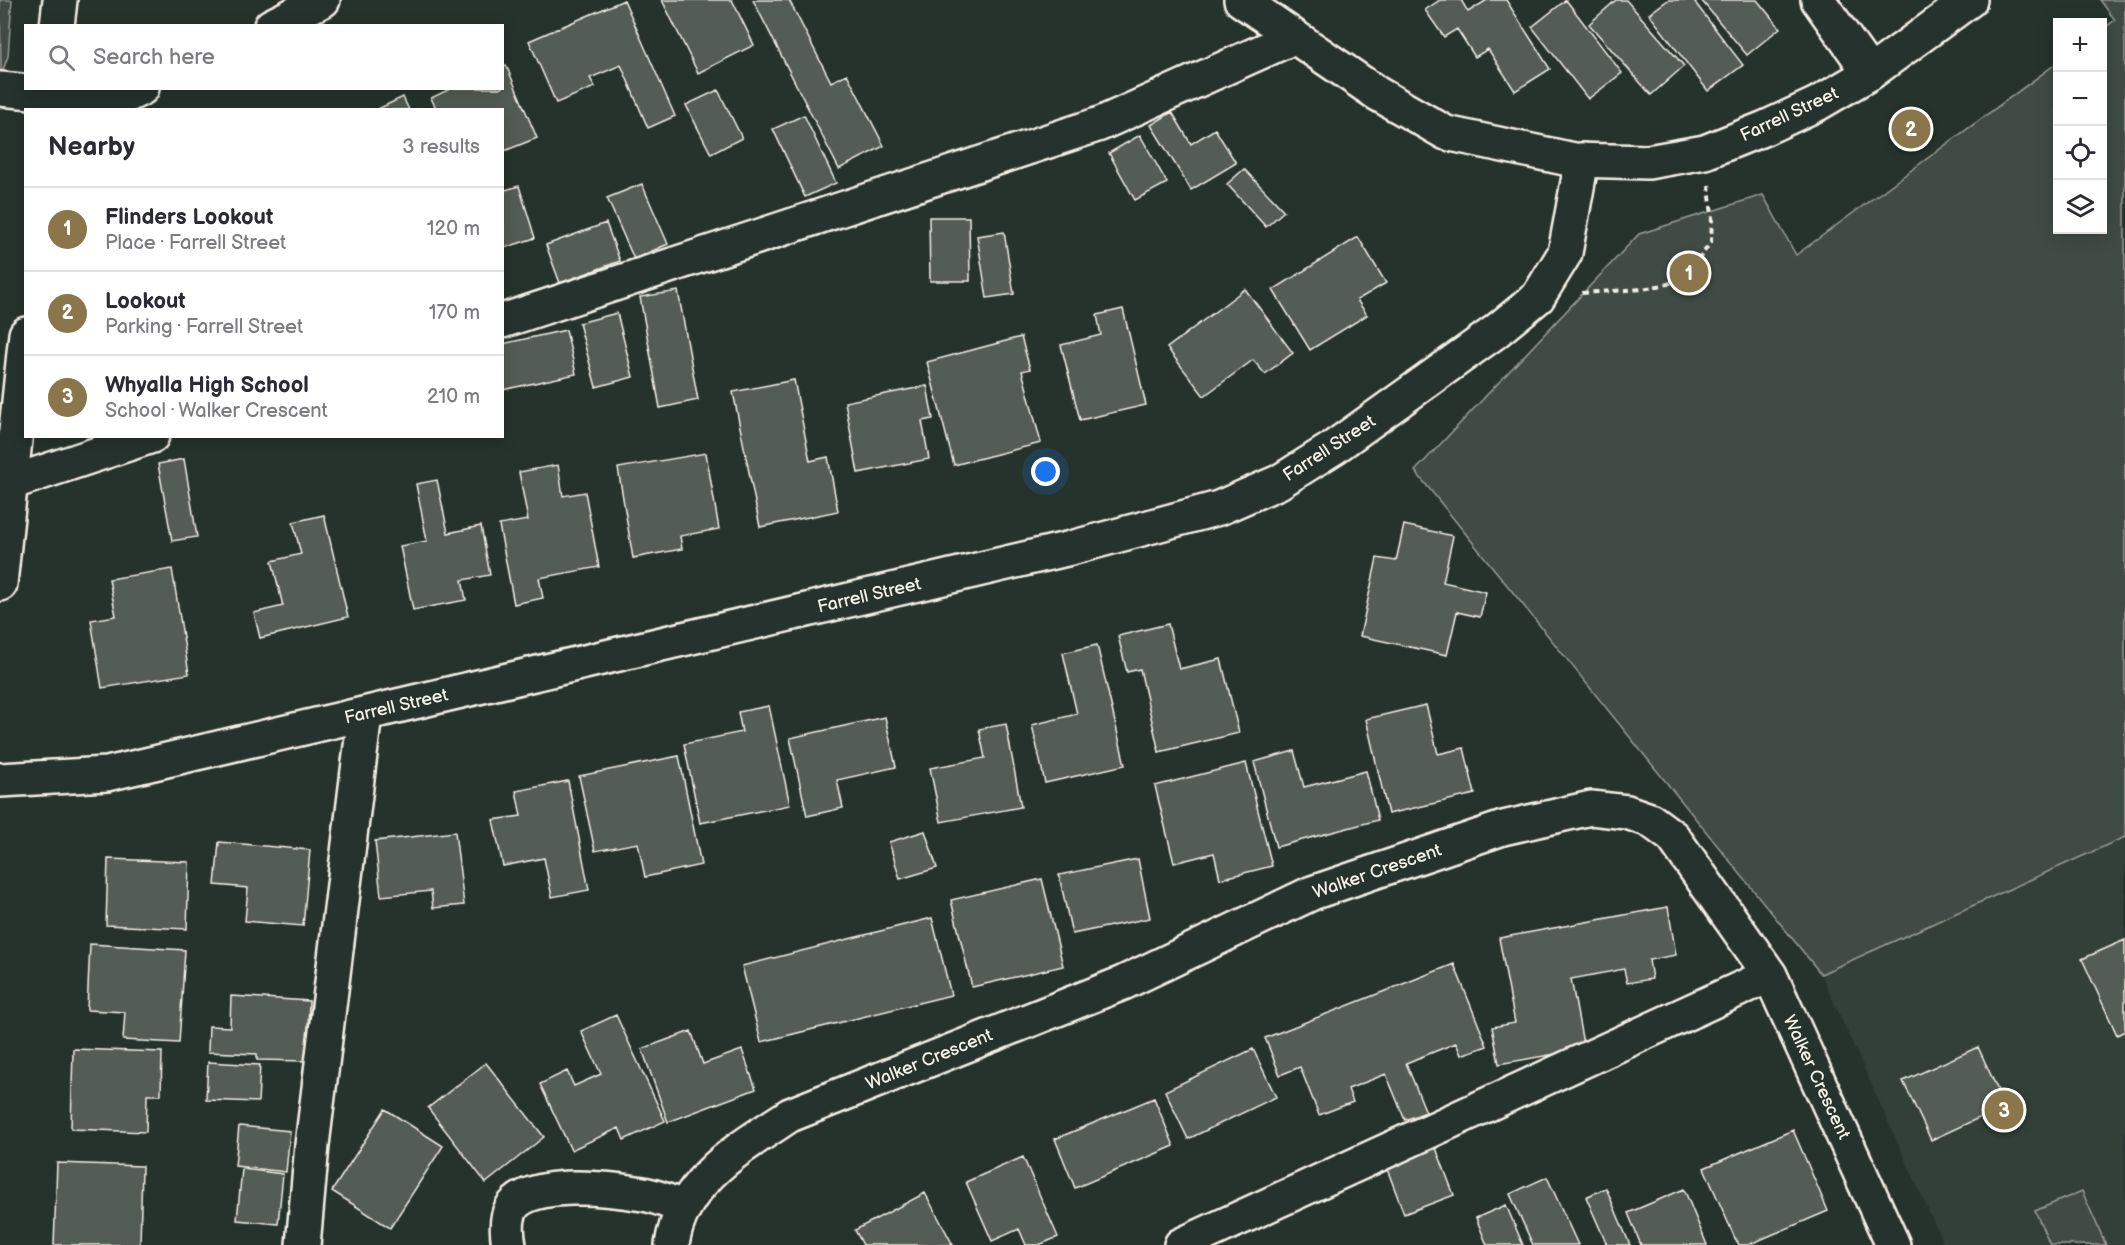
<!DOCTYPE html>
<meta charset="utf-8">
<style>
body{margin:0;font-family:"Balsamiq Sans",sans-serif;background:#f2f2f3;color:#2b2b33}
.controls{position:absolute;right:18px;top:18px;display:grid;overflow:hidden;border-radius:0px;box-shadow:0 3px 15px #0003}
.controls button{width:54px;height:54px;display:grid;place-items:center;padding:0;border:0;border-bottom:2px solid #e1e1e2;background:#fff;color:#2b2b33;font:30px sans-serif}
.you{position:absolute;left:1046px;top:472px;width:21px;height:21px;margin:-15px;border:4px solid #fff;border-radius:50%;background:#1a73e8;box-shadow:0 0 0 9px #1a73e833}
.badge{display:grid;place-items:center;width:39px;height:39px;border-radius:50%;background:#8a764a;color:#fff;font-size:20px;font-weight:700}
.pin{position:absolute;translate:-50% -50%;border:3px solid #fff;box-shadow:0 2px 6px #0006}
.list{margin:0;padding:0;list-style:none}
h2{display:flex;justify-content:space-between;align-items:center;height:78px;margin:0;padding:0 24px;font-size:26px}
h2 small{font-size:20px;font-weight:400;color:#7c7c81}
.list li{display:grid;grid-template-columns:39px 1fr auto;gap:18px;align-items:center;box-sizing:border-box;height:84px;padding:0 24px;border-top:2px solid #e1e1e2}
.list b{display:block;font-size:22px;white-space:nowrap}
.list p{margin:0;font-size:20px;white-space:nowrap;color:#7c7c81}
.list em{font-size:20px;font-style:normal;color:#7c7c81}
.icon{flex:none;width:33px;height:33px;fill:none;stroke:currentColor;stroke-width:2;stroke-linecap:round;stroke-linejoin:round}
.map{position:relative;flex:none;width:2125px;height:1245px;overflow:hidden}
.search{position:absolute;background:#fff;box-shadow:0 3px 15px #0003;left:24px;top:24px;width:480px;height:66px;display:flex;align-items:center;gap:15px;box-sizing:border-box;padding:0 21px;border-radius:0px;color:#7c7c81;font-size:22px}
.panel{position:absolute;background:#fff;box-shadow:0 3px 15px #0003;left:24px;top:108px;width:480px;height:330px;border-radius:0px}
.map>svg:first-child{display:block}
</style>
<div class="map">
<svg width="2125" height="1245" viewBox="0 0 2125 1245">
<rect width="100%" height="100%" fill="#26332d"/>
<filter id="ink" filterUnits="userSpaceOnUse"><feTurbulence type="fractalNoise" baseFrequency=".0167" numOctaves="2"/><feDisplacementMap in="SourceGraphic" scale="12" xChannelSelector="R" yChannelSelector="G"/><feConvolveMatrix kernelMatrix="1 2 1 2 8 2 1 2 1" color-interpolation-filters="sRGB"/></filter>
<g filter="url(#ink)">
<path fill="#333f39" d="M2125,837V1245H1944L1821,974Z"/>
<path fill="#414b45" stroke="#9a9e96" stroke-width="1.5" d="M0,0H12L8,56L1,76Z
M2100,0H2125V837L1821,974L1415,471L1639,234L1763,195L1796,255L2057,63L2058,230H2102L2103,29L2115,20Z
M2082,1191L2106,1245H2050L2035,1211Z"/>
<path fill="#525c55" stroke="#f4f1e8" stroke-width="1.5" d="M624,0L675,116L648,128L621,65L590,78L595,87L556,103L529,41Z
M662,0H732L754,45L698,73Z
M753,0H789L831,82L847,74L884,146L839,169Z
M1440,0H1461L1468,12L1487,0H1506L1550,69L1515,91L1488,49L1475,57L1457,29L1444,37L1425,10Z
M1566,0L1622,73L1588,99L1532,27Z
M1616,0H1626L1684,66L1651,95L1589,24Z
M1668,0H1693L1743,65L1708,91L1649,14Z
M1701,0H1757L1780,28L1747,55Z
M506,65L537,138L502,152V110H437L431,98L452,88H502V67Z
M718,90L742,138L711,154L686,105Z
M403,97L409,110H376Z
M1172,112L1191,144L1215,129L1236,163L1191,190L1151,125Z
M804,115L836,183L805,197L773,129Z
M1140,135L1167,183L1135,200L1109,153Z
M1244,169L1284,211L1266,227L1227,184Z
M642,184L668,244L634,259L607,198Z
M519,186L535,238L504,248L502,191Z
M929,217H969L970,281H930Z
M606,223L620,261L560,283L546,245Z
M1004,232L1014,294L987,298L977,236Z
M1358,237L1386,283L1357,300L1367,315L1310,350L1273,290Z
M1245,289L1293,353L1265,374L1253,360L1204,396L1167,348Z
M678,291L698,400L660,408L640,297Z
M1123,309L1146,405L1080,420L1061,345L1101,335L1097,315Z
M617,313L633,377L596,387L579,323Z
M566,330L576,374L502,390V344Z
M1021,337L1030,369L1022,371L1041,443L954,465L927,362Z
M794,380L810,461L828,457L838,511L760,527L733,392Z
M927,386L933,419L922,421L929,459L858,473L845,402Z
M706,453L719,529L680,536L682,549L633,558L618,468Z
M184,459L197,537L172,541L158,464Z
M558,465L563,496L585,492L599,567L539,578L543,598L514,604L499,525L528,520L519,472Z
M437,480L448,533L481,526L490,575L462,580L466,600L413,610L400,546L427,541L416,484Z
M324,515L348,617L260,638L254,613L283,606L272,561L301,554L293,522Z
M1404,525L1453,536L1443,582L1486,592L1480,617L1457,612L1447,655L1360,636L1377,558L1396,561Z
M172,569L189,674L102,688L91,620L116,616L109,579Z
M1168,624L1179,669L1221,659L1239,733L1159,752L1140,669L1127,672L1118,636Z
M1097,645L1125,765L1045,783L1032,725L1077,714L1063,653Z
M1426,705L1438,754L1464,748L1475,794L1388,814L1366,719Z
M769,706L790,805L700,823L684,744L742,732L738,712Z
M885,717L896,767L837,780L843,808L807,816L790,738Z
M1006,724L1021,807L941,822L930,768L985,758L979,729Z
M1294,751L1304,787L1366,771L1378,820L1276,847L1254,762Z
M679,756L701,865L645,877L638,843L595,851L579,776Z
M1246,763L1272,866L1220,879L1214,853L1174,863L1155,786Z
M568,781L589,890L552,897L544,858L503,866L493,820L521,816L516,791Z
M925,831L937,868L900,879L889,842Z
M455,832L464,905L433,908L431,891L381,896L375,841Z
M219,842L310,850L303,926L245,921L248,888L215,885Z
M108,859L189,862L187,929L106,925Z
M1138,859L1150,918L1072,934L1059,875Z
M1042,879L1063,966L972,987L951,900Z
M1668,907L1676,955L1649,960L1652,979L1627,983L1624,969L1571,979L1584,1049L1499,1064L1492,1027L1515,1023L1499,938Z
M932,918L951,995L761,1042L742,966Z
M2125,940V1031L2117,1035L2082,959Z
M90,944L185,950L179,1043L123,1040L125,1012L87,1010Z
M1454,964L1487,1046L1461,1055L1456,1043L1406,1063L1426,1112L1405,1120L1386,1074L1348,1089L1353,1102L1319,1115L1300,1067L1280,1075L1265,1038Z
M231,996L309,1001L307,1061L257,1060V1054L208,1052L209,1026L230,1027Z
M616,1015L665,1121L624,1140L619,1128L571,1150L540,1084L567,1071L574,1086L601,1074L581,1031Z
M691,1031L703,1064L742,1050L756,1089L668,1122L642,1049Z
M1978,1047L2005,1106L1931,1140L1903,1081Z
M73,1049L162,1052L161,1095H147L146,1132L71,1129Z
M1253,1049L1276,1097L1188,1139L1165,1091Z
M208,1062L260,1065L258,1102L206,1100Z
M486,1063L544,1137L486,1183L428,1108Z
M1154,1098L1174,1146L1075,1188L1055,1139Z
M385,1109L443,1146L390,1228L332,1191Z
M239,1126L290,1131L286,1172L235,1166Z
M1793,1130L1828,1211L1748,1245H1738L1704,1168Z
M1436,1148L1454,1195L1404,1214L1386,1166Z
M1023,1157L1058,1237L1039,1245H1026L1019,1229L992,1241L966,1182Z
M57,1163L142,1166L140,1245H54Z
M242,1169L283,1174L278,1224L237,1220Z
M1547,1177L1578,1245H1533L1510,1194Z
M1606,1188L1630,1245H1607L1586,1197Z
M1684,1189L1707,1245H1641L1628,1213Z
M925,1193L953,1245H863L855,1230Z
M1506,1205L1523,1245H1487L1476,1218Z"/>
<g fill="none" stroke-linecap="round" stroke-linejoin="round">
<g stroke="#f4f1e8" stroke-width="38">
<path id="minor" d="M1818,0L1870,73
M57,26L60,0
M271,26L323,0
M0,89L118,100L142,88
M502,321L1100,124L1294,37
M10,483L152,436
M0,584L26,334
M0,780L107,774L1071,548L1219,508L1279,482L1333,448L1495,332L1538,297L1565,253L1582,160
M303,1245L312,1145L365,714
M509,1245C507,1234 506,1219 511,1209C528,1178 614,1189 643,1194C656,1196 670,1202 682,1207
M672,1245C681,1181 740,1148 790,1115L1123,983L1312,893L1503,828L1591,808L1627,812L1650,820L1673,837L1770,975L1893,1245
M1181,1245L1770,975"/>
</g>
<g stroke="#f4f1e8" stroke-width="38">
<path id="major" d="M1241,0L1378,94L1446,133L1574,160L1648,162L1705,152L1765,128L1817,104L1870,73L1970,0"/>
</g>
<path stroke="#f4f1e8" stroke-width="4" stroke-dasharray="6 4.5" stroke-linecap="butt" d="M1582,293L1643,289L1668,284L1689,273L1711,242L1712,217L1709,185"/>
<use href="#minor" stroke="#26332d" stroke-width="33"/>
<use href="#major" stroke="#26332d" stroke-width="33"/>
</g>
</g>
<g text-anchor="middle" stroke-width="6" stroke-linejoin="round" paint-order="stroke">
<g font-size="18" fill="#f4f1e8" stroke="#26332d">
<text transform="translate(1789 114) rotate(-25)" y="6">Farrell Street</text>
<text transform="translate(1329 448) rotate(-33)" y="6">Farrell Street</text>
<text transform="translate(869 595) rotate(-13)" y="6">Farrell Street</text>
<text transform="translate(396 706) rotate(-13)" y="6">Farrell Street</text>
<text transform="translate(1377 871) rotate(-19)" y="6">Walker Crescent</text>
<text transform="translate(929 1059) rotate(-22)" y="6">Walker Crescent</text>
<text transform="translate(1817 1077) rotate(65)" y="6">Walker Crescent</text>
</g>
</g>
</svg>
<div class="controls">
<button>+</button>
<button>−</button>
<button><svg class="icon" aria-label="locate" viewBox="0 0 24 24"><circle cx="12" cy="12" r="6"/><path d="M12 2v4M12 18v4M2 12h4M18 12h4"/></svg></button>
<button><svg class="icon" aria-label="layers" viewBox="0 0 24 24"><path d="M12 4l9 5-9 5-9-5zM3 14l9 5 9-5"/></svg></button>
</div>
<div class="you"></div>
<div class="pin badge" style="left:1689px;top:273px">1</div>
<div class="pin badge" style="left:1911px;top:129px">2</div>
<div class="pin badge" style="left:2004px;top:1110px">3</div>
<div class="search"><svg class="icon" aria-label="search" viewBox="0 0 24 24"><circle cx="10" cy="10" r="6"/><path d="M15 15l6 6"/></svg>Search here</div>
<section class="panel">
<h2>Nearby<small>3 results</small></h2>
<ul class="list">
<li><span class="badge">1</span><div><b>Flinders Lookout</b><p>Place · Farrell Street</p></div><em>120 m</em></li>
<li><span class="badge">2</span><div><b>Lookout</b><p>Parking · Farrell Street</p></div><em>170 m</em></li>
<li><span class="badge">3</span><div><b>Whyalla High School</b><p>School · Walker Crescent</p></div><em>210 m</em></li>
</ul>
</section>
</div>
